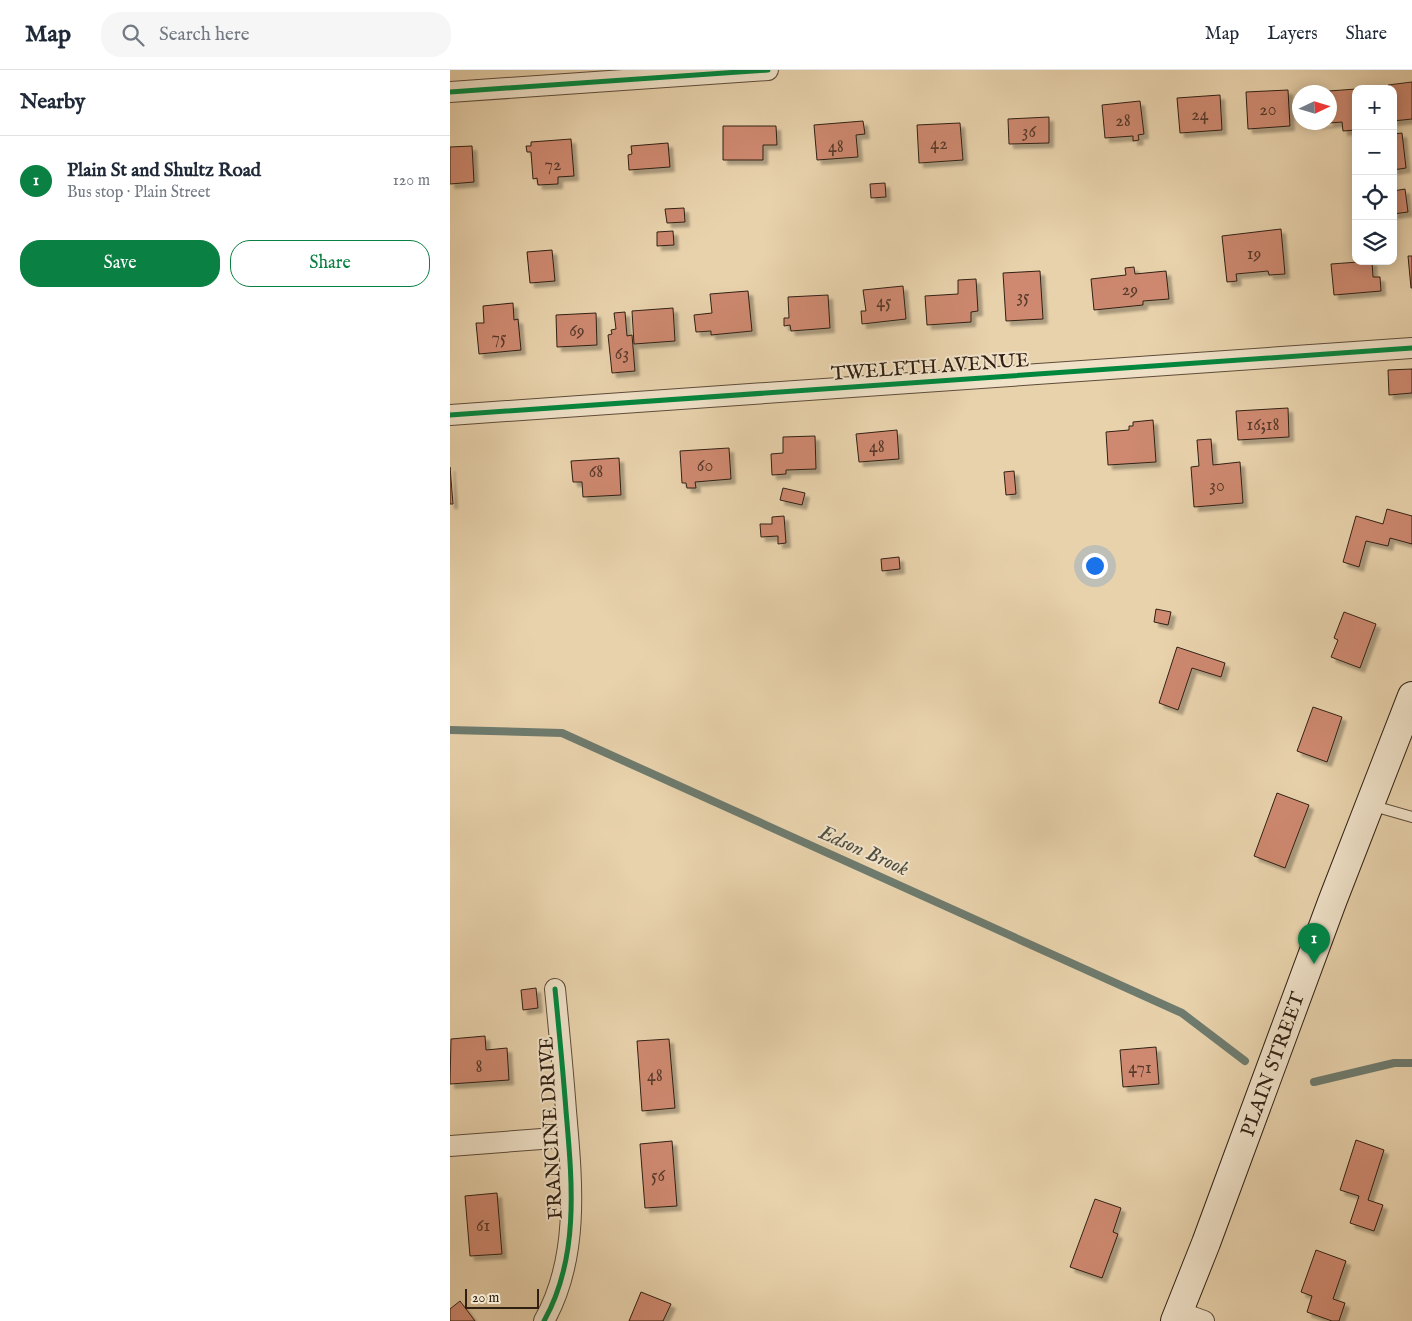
<!DOCTYPE html>
<meta charset="utf-8">
<style>
body{margin:0;font-family:"IM FELL English",serif;background:#f6f6f7;color:#1f2937}
.controls{position:absolute;right:15px;top:15px;display:grid;overflow:hidden;border-radius:10px;box-shadow:0 2px 12px #0003}
.controls button{width:45px;height:45px;display:grid;place-items:center;padding:0;border:0;border-bottom:1px solid #e0e1e3;background:#fff;color:#1f2937;font:25px sans-serif}
.compass{position:absolute;left:842px;top:15px;width:45px;height:45px;border-radius:50%;background:#fff;box-shadow:0 2px 12px #0003;rotate:86deg}
.scale{position:absolute;left:15px;bottom:12px;width:74px;box-sizing:border-box;padding-left:5px;border:2px solid #302013;border-top:0;font-size:14px;line-height:18px;white-space:nowrap;color:#302013;-webkit-text-stroke:4px #f0e2c9;paint-order:stroke}
.you{position:absolute;left:644px;top:495px;width:18px;height:18px;margin:-12px;border:4px solid #fff;border-radius:50%;background:#1a73e8;box-shadow:0 0 0 8px #1a73e833}
.badge{display:grid;place-items:center;width:32px;height:32px;border-radius:50%;background:#0b8043;color:#fff;font-size:16px;font-weight:700}
.pin{position:absolute;translate:-50% -41px;filter:drop-shadow(0 1px 2px #0008)}
.pin::after{content:'';position:absolute;top:26px;width:18px;height:15px;background:inherit;clip-path:polygon(0 0,100% 0,50% 100%)}
.list{margin:0;padding:0;list-style:none}
h2{display:flex;justify-content:space-between;align-items:center;height:65px;margin:0;padding:0 20px;font-size:21px}
h2 small{font-size:16px;font-weight:400;color:#747a83}
.list li{display:grid;grid-template-columns:32px 1fr auto;gap:15px;align-items:center;box-sizing:border-box;height:90px;padding:0 20px;border-top:1px solid #e0e1e3}
.list b{display:block;font-size:19px;white-space:nowrap}
.list p{margin:0;font-size:16px;white-space:nowrap;color:#747a83}
.list em{font-size:16px;font-style:normal;color:#747a83}
.actions{display:flex;gap:10px;padding:15px 20px}
.actions a{flex:1;padding:11px 0;border:1px solid #0b8043;border-radius:20px;text-align:center;font-size:18px;color:#0b8043}
.actions .main{background:#0b8043;color:#fff}
.icon{flex:none;width:28px;height:28px;fill:none;stroke:currentColor;stroke-width:2;stroke-linecap:round;stroke-linejoin:round}
.map{position:relative;flex:none;width:962px;height:1251px;overflow:hidden}
header{display:flex;align-items:center;gap:30px;box-sizing:border-box;height:70px;padding:0 25px;background:#fff;border-bottom:1px solid #e0e1e3}
header strong{font-size:24px}
nav{display:flex;gap:28px;margin-inline-start:auto;font-size:18px}
.search{width:350px;height:45px;background:#f6f6f7;display:flex;align-items:center;gap:12px;box-sizing:border-box;padding:0 18px;border-radius:20px;color:#747a83;font-size:19px}
main{display:flex}
aside{flex:1;background:#fff}
.map>svg:first-child{display:block}
</style>
<header>
<strong>Map</strong>
<div class="search"><svg class="icon" aria-label="search" viewBox="0 0 24 24"><circle cx="10" cy="10" r="6"/><path d="M15 15l6 6"/></svg>Search here</div>
<nav><a>Map</a><a>Layers</a><a>Share</a></nav>
</header>
<main>
<aside>
<h2>Nearby<small></small></h2>
<ul class="list">
<li><span class="badge">1</span><div><b>Plain St and Shultz Road</b><p>Bus stop · Plain Street</p></div><em>120 m</em></li>
</ul>
<div class="actions"><a class="main">Save</a><a>Share</a></div>
</aside>
<div class="map">
<svg width="962" height="1251" viewBox="0 0 962 1251">
<defs>
<filter id="shadow"><feDropShadow dx="4.5" dy="4.5" stdDeviation="1" flood-color="#0004"/></filter>
</defs>
<rect width="100%" height="100%" fill="#e8d2ac"/>
<filter id="stains"><feTurbulence type="fractalNoise" baseFrequency=".004" numOctaves="4"/><feColorMatrix values="0 0 0 0 .2 0 0 0 0 .09 0 0 0 0 .02 0 0 0 .5 -.17"/></filter>
<radialGradient id="worn" r=".72"><stop offset=".6" stop-color="#630" stop-opacity="0"/><stop offset="1" stop-color="#630" stop-opacity=".3"/></radialGradient>
<g fill="none" stroke-linecap="round" stroke-linejoin="round">
<path stroke="#6e7b6e" stroke-width="8" d="M0,660L112,663L732,943L795,991
M864,1012L944,993H962"/>
</g>
<path fill="#ce8970" stroke="#302013" filter="url(#shadow)" d="M962,12V49L943,51V19H939L938,15Z
M906,19V60L893,61L892,52L867,54L879,52V22H865Z
M838,20L840,56L798,59L796,22Z
M770,25L772,60L730,63L727,28Z
M690,31L694,64L688,65L689,70L683,71V66L655,68L652,35Z
M599,47V73L559,74L558,49Z
M413,51L415,64L406,65L408,87L367,90L364,55Z
M510,53L513,90L469,93L467,55Z
M273,56H326L327,75H313V90H273Z
M952,63L956,98L943,100V64Z
M121,69L124,106L108,107V114L88,115L87,108L83,109L81,82H77L76,76H81V72Z
M218,73L220,97L179,100L178,85L182,84L181,76Z
M22,76L24,112L0,114V77Z
M435,113L436,127L421,128L420,114Z
M955,119L958,142L943,144V121Z
M234,138L235,152L217,153L215,139Z
M831,159L835,204L819,205L818,201L786,204L787,211L777,212L772,166Z
M223,161L224,175L207,176V162Z
M102,180L105,211L80,213L77,182Z
M958,186H962V218H961Z
M922,191L923,207H930L931,221L884,225L881,194Z
M684,197L685,204L716,201L719,229L693,231V235L644,240L641,209L676,205L675,198Z
M590,201L593,249L556,251L553,203Z
M526,209L528,241L521,242V252L477,255L475,226L508,224V210Z
M453,216L456,249L412,254L411,241H416L413,220Z
M298,221L302,261L261,265V261L246,262L244,245L262,243L260,224Z
M378,225L380,258L341,261L340,255L334,256V248H339L338,227Z
M63,233L64,250L68,249L71,280L29,284L26,253H34L33,236Z
M223,238L225,271L184,274L182,241Z
M175,242L177,266L182,265L185,301L162,303L158,265L162,264L161,260L166,259L164,243Z
M146,243L147,275L107,277L106,245Z
M962,299V323L939,325L938,300Z
M838,338L839,367L788,370L786,341Z
M703,350L706,392L658,395L656,362L679,360V356H683V352Z
M447,360L449,389L409,392L406,364Z
M365,366L366,399L336,400V404L322,405L321,384L333,383V367Z
M761,369L763,395L790,392L793,433L744,437L741,397L749,396L747,370Z
M279,378L281,409L245,412L246,418H237L236,413H232L230,381Z
M169,388L171,425L133,427L132,412H123L121,391Z
M0,397L3,434H0Z
M564,401L566,424L556,425L554,402Z
M333,418L355,423L352,435L330,430Z
M937,439L962,446V474L940,468L938,476L916,471L909,497L893,492L906,446L933,454Z
M334,446L336,473L328,474V466L311,467L310,454H322V447Z
M449,487L450,499L432,501L431,489Z
M706,539L721,542L718,555L704,552Z
M894,542L926,554L910,598L881,587L888,570L884,568Z
M727,577L775,593L771,607L742,598L728,640L709,633Z
M863,637L892,647L877,692L847,681Z
M827,723L859,735L835,798L804,786Z
M86,918L88,938L73,940L71,920Z
M35,966L36,980L57,978L59,1010L0,1014L1,969Z
M219,969L225,1038L192,1041L187,971Z
M706,977L709,1014L673,1017L670,980Z
M906,1070L934,1080L918,1130L933,1135L924,1161L900,1153L909,1126L890,1120Z
M222,1071L227,1136L195,1138L190,1074Z
M47,1123L52,1184L20,1186L15,1126Z
M645,1129L671,1138L663,1162L668,1164L652,1208L620,1197Z
M866,1180L896,1191L883,1229L895,1233L889,1251H882L857,1242L862,1226L851,1222Z
M191,1222L221,1234L213,1251H179Z
M10,1231L25,1251H0V1239Z"/>
<g fill="none" stroke-linecap="round" stroke-linejoin="round">
<g stroke="#5e4c39" stroke-width="12">
<path id="lane" d="M920,735L962,747"/>
</g>
<g stroke="#5e4c39" stroke-width="22">
<path id="street" d="M0,22L318,0
M0,345L962,278
M0,1076L118,1067
M729,1242L754,1251
M94,1251C130,1187 122,1111 116,1041C113,1000 109,960 105,919"/>
</g>
<g stroke="#302013" stroke-width="30">
<path id="secondary" d="M725,1251L756,1173L882,832L962,626"/>
</g>
<use href="#lane" stroke="#f0e2c9" stroke-width="10"/>
<use href="#street" stroke="#f0e2c9" stroke-width="20"/>
<use href="#secondary" stroke="#f0e2c9" stroke-width="28"/>
<g stroke="#f0e2c9" stroke-width="8">
<path id="cycleway" d="M0,22L318,0
M0,345L962,278
M94,1251C130,1187 122,1111 116,1041C113,1000 109,960 105,919"/>
</g>
<use href="#cycleway" stroke="#00873e" stroke-width="5"/>
</g>
<g text-anchor="middle" stroke-width="4" stroke-linejoin="round" paint-order="stroke">
<g font-size="18" fill="#583a2a">
<text x="818" y="45">20</text>
<text x="750" y="50">24</text>
<text x="673" y="56">28</text>
<text x="579" y="67">36</text>
<text x="489" y="79">42</text>
<text x="386" y="82">48</text>
<text x="103" y="100">72</text>
<text x="804" y="189">19</text>
<text x="680" y="225">29</text>
<text x="573" y="232">35</text>
<text x="434" y="237">45</text>
<text x="127" y="266">69</text>
<text x="49" y="273">75</text>
<text x="172" y="289">63</text>
<text x="813" y="360">16;18</text>
<text x="427" y="382">48</text>
<text x="255" y="401">60</text>
<text x="146" y="407">68</text>
<text x="767" y="421">30</text>
<text x="29" y="1002">8</text>
<text x="690" y="1003">471</text>
<text x="205" y="1011">48</text>
<text x="208" y="1111">56</text>
<text x="33" y="1161">61</text>
</g>
<g font-size="20" fill="#302013" stroke="#f0e2c9">
<text transform="translate(480 296) rotate(-4)" y="7">TWELFTH AVENUE</text>
<text transform="translate(822 994) rotate(-70)" y="7">PLAIN STREET</text>
<text transform="translate(100 1058) rotate(-93)" y="7">FRANCINE DRIVE</text>
</g>
<g font-size="21" font-style="italic" fill="#4f4e41" stroke="#f0e2c9">
<text transform="translate(414 780) rotate(24)" y="7">Edson Brook</text>
</g>
</g>
<rect width="100%" height="100%" filter="url(#stains)"/>
<rect width="100%" height="100%" fill="url(#worn)"/>
</svg>
<div class="controls">
<button>+</button>
<button>−</button>
<button><svg class="icon" aria-label="locate" viewBox="0 0 24 24"><circle cx="12" cy="12" r="6"/><path d="M12 2v4M12 18v4M2 12h4M18 12h4"/></svg></button>
<button><svg class="icon" aria-label="layers" viewBox="0 0 24 24"><path d="M12 4l9 5-9 5-9-5zM3 14l9 5 9-5"/></svg></button>
</div>
<svg class="compass" viewBox="-18 -18 36 36"><path d="M0-13l5 13h-10z" fill="#e53935"/><path d="M0 13l5-13h-10z" fill="#747a83"/></svg>
<div class="scale">20 m</div>
<div class="you"></div>
<div class="pin badge" style="left:864px;top:894px">1</div>
</div>
</main>
